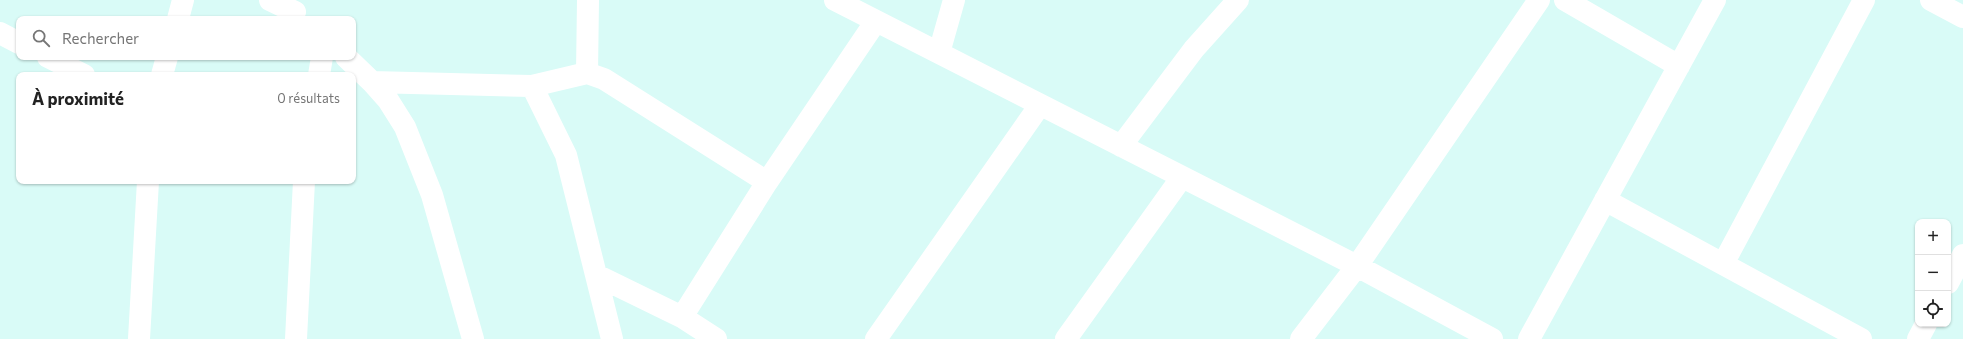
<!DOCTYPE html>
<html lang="fr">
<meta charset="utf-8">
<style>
body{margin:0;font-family:Commissioner,sans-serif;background:#f6f6f6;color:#222}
.controls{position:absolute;right:12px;bottom:12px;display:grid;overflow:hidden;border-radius:8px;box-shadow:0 1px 3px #0004}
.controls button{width:36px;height:36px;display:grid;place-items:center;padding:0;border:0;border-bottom:1px solid #e0e0e0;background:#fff;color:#222;font:20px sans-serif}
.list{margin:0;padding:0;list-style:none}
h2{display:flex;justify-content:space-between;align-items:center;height:52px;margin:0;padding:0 16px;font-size:17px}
h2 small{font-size:13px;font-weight:400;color:#767676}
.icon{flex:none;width:22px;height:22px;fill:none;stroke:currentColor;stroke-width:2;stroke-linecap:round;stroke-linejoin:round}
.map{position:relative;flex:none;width:1963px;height:339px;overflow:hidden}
.search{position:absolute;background:#fff;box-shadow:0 1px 3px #0004;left:16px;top:16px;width:340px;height:44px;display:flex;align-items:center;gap:10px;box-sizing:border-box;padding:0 14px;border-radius:8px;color:#767676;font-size:15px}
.panel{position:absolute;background:#fff;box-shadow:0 1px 3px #0004;left:16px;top:72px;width:340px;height:112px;border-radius:8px}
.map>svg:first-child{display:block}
</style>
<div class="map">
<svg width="1963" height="339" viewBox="0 0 1963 339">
<rect width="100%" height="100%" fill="#d9fbf7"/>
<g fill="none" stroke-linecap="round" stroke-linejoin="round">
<path stroke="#fff" stroke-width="22" d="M270,0L295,12
M835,0L1357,266L1492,339
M1565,0L1679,66
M1931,0L1963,17
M178,19L183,0
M0,33L19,43
M939,53L954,0
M48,57L84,75
M346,57L372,82L388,100L405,127L432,195L473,339
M587,73L588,0
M162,75L167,57
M319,75L322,57
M372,82L532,86L566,155L612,339
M532,86L587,73L604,79L767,182
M1121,146L1194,49L1238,0
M1605,200L1861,339
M1723,264L1864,0
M596,275L682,317
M1948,283L1963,255
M139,339L148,181
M296,339L304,181
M716,339L682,317L767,182L876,21
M876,339L1040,105
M1066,339L1182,177
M1301,339L1357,266L1539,0
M1529,339L1715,0
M1918,339L1926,324"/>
</g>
</svg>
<div class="controls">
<button>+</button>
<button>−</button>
<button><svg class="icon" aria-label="locate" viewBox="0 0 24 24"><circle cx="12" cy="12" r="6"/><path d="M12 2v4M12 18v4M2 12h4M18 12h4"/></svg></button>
</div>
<div class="search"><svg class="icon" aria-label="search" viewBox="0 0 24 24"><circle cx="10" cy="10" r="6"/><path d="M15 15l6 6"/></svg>Rechercher</div>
<section class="panel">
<h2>À proximité<small>0 résultats</small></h2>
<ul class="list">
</ul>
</section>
</div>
